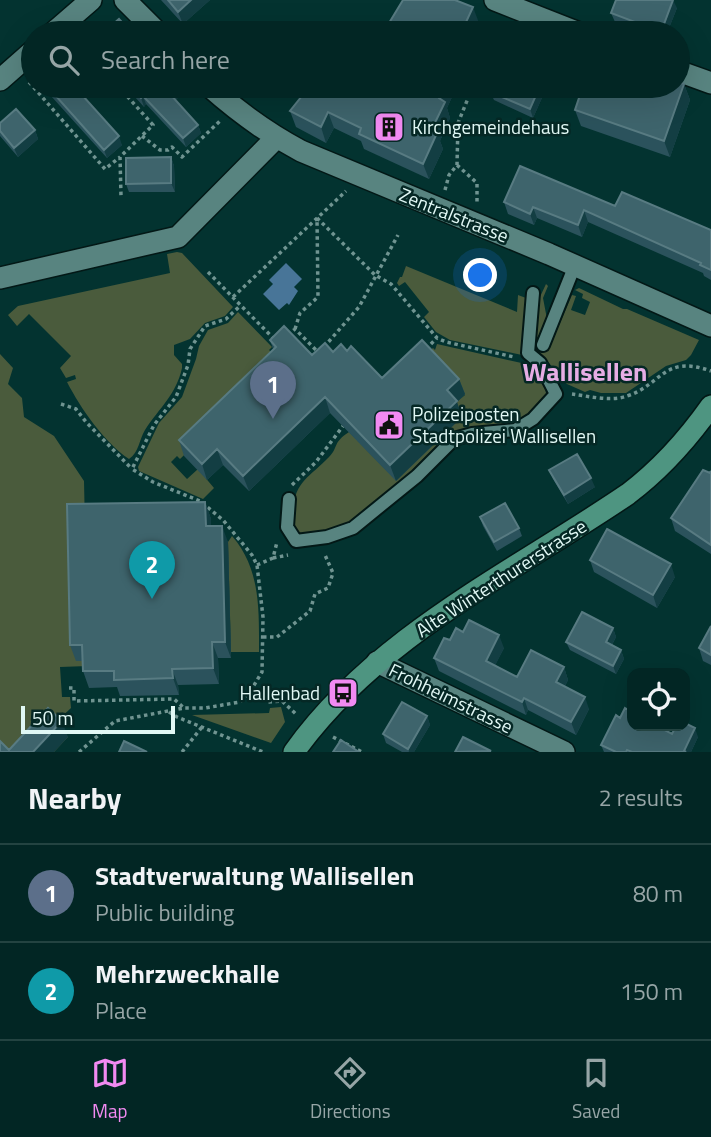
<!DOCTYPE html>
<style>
body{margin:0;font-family:"Titillium Web",sans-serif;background:#103231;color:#f1f3f6}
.controls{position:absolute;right:21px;bottom:21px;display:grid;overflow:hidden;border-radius:14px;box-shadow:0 7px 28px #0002}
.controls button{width:63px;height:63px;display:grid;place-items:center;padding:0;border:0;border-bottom:2px solid #234341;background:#022624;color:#f1f3f6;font:35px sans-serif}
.scale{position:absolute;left:21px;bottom:18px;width:154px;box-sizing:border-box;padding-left:7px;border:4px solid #e1f8f5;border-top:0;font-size:19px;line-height:24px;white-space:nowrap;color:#e1f8f5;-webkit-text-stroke:5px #052825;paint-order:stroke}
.you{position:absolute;left:481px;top:276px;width:24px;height:24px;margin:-18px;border:5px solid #fff;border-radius:50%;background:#1a73e8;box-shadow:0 0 0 10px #1a73e833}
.badge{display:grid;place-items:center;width:46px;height:46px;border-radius:50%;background:#f28af2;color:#fff;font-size:23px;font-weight:700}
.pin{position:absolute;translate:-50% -58px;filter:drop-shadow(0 2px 4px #0008)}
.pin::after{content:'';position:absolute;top:37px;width:24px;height:21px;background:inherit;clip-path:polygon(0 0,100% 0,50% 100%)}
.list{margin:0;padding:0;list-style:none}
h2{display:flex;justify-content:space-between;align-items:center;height:91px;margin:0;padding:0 28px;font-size:30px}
h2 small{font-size:23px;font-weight:400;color:#96a5a6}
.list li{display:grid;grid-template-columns:46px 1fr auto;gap:21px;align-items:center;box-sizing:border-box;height:98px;padding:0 28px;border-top:2px solid #234341}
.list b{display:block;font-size:26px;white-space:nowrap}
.list p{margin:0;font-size:23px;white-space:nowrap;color:#96a5a6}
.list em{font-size:23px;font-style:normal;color:#96a5a6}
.icon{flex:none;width:38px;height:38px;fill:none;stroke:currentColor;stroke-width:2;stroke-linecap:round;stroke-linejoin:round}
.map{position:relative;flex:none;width:711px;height:752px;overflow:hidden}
.search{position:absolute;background:#022624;box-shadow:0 7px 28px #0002;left:21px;right:21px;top:21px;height:77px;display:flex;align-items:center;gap:18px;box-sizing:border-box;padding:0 24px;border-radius:38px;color:#96a5a6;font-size:26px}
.sheet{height:287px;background:#022624}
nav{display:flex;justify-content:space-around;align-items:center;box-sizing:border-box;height:98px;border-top:2px solid #234341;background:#022624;font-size:19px;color:#96a5a6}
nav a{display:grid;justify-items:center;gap:4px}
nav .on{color:#f28af2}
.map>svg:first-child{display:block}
</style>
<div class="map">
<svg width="711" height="752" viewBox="0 0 711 752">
<rect width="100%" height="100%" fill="#033330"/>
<path fill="#4a5b3c" d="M177,252L182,253L233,307L225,316L205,323L190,339L174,345V355L182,364V368C176,395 160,407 145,430C139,440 139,452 129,459C104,442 81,409 67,382L76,379L75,375L66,378L60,368L71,356L29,314L17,326L8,315L18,306L170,273L167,254Z
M406,266L517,312L518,295L534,301L539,299L546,284L548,286L543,298L547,319L534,345L548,351L572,295L576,296L571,310L585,315L590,302L582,298L583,294L575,290L579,288L623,309H627L699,340L691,355L686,360L666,366L626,393H601L590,390L585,392L567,384L549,363L522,355L450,340L436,332L424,317L429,312L405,282L399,286L397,283L400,277H402Z
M238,312L272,347L269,350L282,362L180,459L177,456L171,462L187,479L198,469L214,488L203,499L139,471L138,467L159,423L182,397L196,359L199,346L208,330L228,323Z
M437,344L535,366L545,382L546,394L544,400L529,416L512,424L460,432L349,526L305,536C294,533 292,526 293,515C293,482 309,478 329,457C339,447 332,443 349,432L396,480L452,406L465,395L426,354L433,348L435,350Z
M0,354L13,368L8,384L22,398L24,417L54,436L84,481L88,666L60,667L62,697H70L71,708L54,724L68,737L54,752H0Z
M232,536C261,569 259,611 259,652H231L228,542Z
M281,707L285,722L271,743L192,715L269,713L270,708Z"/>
<path fill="#487598" d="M286,263L302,279L294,287L298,291L289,305L287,303L279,310L263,294L273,284L269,280Z"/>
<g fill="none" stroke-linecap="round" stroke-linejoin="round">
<g stroke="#031816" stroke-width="16">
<path id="lane" d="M543,345L575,265
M289,499L287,527L296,541L327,537L353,528L417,476L454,439L472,434L515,430L533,419L556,394L540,363L528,353L533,293"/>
</g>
<g stroke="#031816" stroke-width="24">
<path id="street" d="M125,0L158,33
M495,0L579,33
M53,33L91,0
M678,71L711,83
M0,80L33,51
M209,86C237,111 267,133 301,151L549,254L711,326
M0,278L178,237L276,138
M377,662L564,752"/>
</g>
<g stroke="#031816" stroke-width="24">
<path id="secondary" d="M294,752C377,636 512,573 628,494C661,469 687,440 711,406"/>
</g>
<path stroke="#709491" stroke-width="3.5" stroke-dasharray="3.5 3.5" stroke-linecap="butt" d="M497,33L503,23
M29,82L105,169L120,157
M118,86L153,125L120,157L121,196
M142,136L160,150H168L172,147L182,157L221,120
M457,165L477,183V203
M445,190L449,175L457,165L458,123L473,86
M317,218L375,275L391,284L437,338L446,342L514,357
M208,272L275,340
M233,297L346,191
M295,329L300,313L318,297L317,218
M288,335L295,329L319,353
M324,347L359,307L398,235
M426,349L437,338
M572,394C588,396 611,402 627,396C662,385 663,354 711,371
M61,404L76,409L86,422L132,469
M292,485L316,462L343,426
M273,558L288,555
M257,565L273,558L277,542
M263,637H277L310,611L315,594L328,588L333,573L325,555
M69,688H74V701L174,699L184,708
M250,692L268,702L282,701L296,714
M169,712L177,717L263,752
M333,737L362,752
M79,752L115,721L184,708H205L240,702L250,692L262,672L263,617L257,565L252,555L223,520L200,501L153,482L132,469L154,425L176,397L188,365L190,349L205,326L226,319L241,305
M182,752L202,727"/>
<use href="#lane" stroke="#588480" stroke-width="12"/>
<use href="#street" stroke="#588480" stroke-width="21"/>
<use href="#secondary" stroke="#4e9581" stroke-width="21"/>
</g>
<path fill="#2b525c" d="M161,0H210L183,24Z
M677,8L667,33H644L615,22L611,13Z
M684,84L690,100L670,157L581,126L575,110Z
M42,86H74L122,145L107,158Z
M125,86H178L181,95L175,100L198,125L201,133L186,147L146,104L144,107Z
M310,86H457L447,108L450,118L440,141L443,149L429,179L364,149L361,141L334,128L326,143L296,127L290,111Z
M545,91L533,118L494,100L490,92Z
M0,123L35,130L38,139L18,157L0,136Z
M171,157L174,166L175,192H129L126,184Z
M504,202L615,206L711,230V280L704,276L703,273L588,222L582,237L537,218L534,225L508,214Z
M270,340L312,355L333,352L347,351L382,378L459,379L465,394L457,402L462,417L396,481L330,413L249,491L223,465L207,480L184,456L179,440L273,349Z
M549,470L595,487L568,504L553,479Z
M711,471V554L675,531L671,518Z
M205,502L211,519V526L228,542L231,658H218L219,684L178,685L179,695L120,696L117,687L89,688L83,671V661H76L70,645Z
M480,517L519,528L522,536L497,551L483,526Z
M590,560L675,577L657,608L594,572Z
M711,626V665L703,661L699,648Z
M613,628L616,637L612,645L621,650L624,659L616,674L570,650L566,642Z
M463,632L504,648L495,665L517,677L564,667L568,680L565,686L589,709L576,735L528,710L526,715L439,671L434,658L450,640Z
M427,716L430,725L414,752H402L386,743L383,734Z
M672,734L698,737L691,752H604L601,745Z"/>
<path fill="#133e43" d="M191,0H210L183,24L178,12Z
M673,0L677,8L667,33H662Z
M473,7L479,23L474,33H461Z
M684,84L690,100L670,157L664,141Z
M178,86L181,95L173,103L170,94Z
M444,86H457L447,108L450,118L440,141L443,149L429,179L423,164L439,98Z
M540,86H543L545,91L533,118L530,109Z
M143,96L146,104L144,107L141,98Z
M328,112L334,128L326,143L321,127Z
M198,125L201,133L186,147L183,138Z
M35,130L38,139L18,157L14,148Z
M119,136L122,145L107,158L104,150Z
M171,157L174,166L175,192L171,183Z
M533,207L537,218L534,225L530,214Z
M584,210L588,222L582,237L578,225Z
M459,379L465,394L457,402L462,417L396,481L390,465L447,390Z
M325,397L330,413L249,491L243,476Z
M217,449L223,465L207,480L202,464Z
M591,478L595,487L568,504L564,495Z
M205,502L211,519V542L206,526Z
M222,526L228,542L231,658L225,642Z
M671,564L675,577L657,608L653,595Z
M613,628L616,637L609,650L606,642Z
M499,635L504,648L491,674L486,661Z
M212,642L218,658L219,684L213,668Z
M621,650L624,659L616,674L613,666Z
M564,667L568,680L561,694L556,682Z
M172,669L178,685L179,695L173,678Z
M585,697L589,709L576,735L571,722Z
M524,698L528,710L526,715L522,702Z
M427,716L430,725L414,752H409L408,749Z
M62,721L68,737L54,752H33Z
M695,728L698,737L691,752H684Z"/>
<path fill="#3e646c" stroke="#587b82" stroke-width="2" d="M168,0H191L178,12Z
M403,0H455L473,7L461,33H383Z
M616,0H673L661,32L611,13Z
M119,19L132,33H103Z
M678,82L684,84L664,141L575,110L583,86H678Z
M47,86H74L119,136L104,150Z
M130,86H178L170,94L198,125L183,138L143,96L141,98Z
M310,86H444L439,98L445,102L431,131L437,133L423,164L359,134L361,128L328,112L321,127L290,111Z
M493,86H540L530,109L490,92Z
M16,109L35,130L14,148L0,131V123Z
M171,157V183L126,184V158Z
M520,166L615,206L622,192L711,230V270L700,265L701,263L584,210L578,225L533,207L530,214L504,202Z
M284,326L312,355L325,343L333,352L341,344L347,351L351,346L382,378L422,340L459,379L447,390L457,401L390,465L325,397L243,476L217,449L202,464L179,440L276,347L270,340Z
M577,454L591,478L564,495L549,470Z
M703,470L710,473L711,471V545L671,518Z
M205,502L206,526H222L225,642H212L213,668L172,669L173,678L114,680V671H83L82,645H70L67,504Z
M505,503L519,528L494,542L480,517Z
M607,529L671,564L653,595L590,560Z
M582,612L613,628L606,642L621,650L613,666L566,642Z
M469,620L499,635L486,661L517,677L531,650L564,667L556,682L585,697L571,722L524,698L522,702L434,658L444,638L450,640L456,628L463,632Z
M711,626V655L699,648Z
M402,702L427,716L408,749L383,734Z
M48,708L62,721L33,752H0V741L9,750Z
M625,708L632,712V726H657L672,734L676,726H685V723L695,728L684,751L686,752H632L627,750L626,752H616L601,745L616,715L620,718Z
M463,737L491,751L455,752Z
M341,740L359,752H333Z
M124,741L147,752H119Z"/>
<defs>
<g id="building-square" transform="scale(1.575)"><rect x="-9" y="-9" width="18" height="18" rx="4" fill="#f28af2" stroke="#052825"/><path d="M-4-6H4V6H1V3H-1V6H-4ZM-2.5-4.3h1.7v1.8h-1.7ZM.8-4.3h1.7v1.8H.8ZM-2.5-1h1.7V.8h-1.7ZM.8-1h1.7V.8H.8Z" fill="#111"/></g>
<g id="civic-square" transform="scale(1.575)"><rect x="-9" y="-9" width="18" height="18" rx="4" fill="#f28af2" stroke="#052825"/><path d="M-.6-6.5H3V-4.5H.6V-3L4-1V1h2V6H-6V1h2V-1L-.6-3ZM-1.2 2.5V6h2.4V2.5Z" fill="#111"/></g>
<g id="bus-square" transform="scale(1.575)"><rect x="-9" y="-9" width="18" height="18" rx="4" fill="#f28af2" stroke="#052825"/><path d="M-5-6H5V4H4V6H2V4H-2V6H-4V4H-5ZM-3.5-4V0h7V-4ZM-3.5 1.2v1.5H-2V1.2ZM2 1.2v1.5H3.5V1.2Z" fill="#111"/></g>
</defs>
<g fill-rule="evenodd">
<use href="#building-square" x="389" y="127"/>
<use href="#civic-square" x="389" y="425"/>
<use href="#bus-square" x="343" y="693"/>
</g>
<g text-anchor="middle" stroke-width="5" stroke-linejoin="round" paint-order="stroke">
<g font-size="19" fill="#e1f8f5" stroke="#052825" text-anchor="start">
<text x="412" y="134">Kirchgemeindehaus</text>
<text x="412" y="421">Polizeiposten<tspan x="412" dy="22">Stadtpolizei Wallisellen</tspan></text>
<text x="320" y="700" text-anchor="end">Hallenbad</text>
</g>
<g font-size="19" fill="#e1f8f5" stroke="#052825">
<text transform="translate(454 215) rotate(22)" y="7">Zentralstrasse</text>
<text transform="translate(501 578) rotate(-33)" y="7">Alte Winterthurerstrasse</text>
<text transform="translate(451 698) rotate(26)" y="7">Frohheimstrasse</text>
</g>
<g font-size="26" font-weight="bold" fill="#e6ade5" stroke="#052825">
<text x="585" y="381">Wallisellen</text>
</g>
</g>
</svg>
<div class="controls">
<button><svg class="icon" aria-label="locate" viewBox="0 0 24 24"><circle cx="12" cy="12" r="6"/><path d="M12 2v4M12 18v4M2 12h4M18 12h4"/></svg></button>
</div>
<div class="scale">50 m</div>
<div class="you"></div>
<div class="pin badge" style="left:273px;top:419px;background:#5c6f8a">1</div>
<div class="pin badge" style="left:152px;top:599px;background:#0f9aa8">2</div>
<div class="search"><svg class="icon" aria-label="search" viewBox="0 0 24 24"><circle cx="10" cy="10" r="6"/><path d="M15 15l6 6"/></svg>Search here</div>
</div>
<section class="sheet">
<h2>Nearby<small>2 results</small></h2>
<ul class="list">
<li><span class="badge" style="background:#5c6f8a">1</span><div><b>Stadtverwaltung Wallisellen</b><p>Public building</p></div><em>80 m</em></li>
<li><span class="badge" style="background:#0f9aa8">2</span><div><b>Mehrzweckhalle</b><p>Place</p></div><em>150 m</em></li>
</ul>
</section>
<nav>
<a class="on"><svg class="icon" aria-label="map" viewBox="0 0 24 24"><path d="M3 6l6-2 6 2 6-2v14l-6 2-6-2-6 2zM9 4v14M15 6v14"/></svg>Map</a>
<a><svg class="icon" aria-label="directions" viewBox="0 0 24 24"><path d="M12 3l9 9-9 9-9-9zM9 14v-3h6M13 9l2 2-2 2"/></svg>Directions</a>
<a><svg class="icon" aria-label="saved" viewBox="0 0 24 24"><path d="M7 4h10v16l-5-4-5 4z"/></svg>Saved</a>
</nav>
